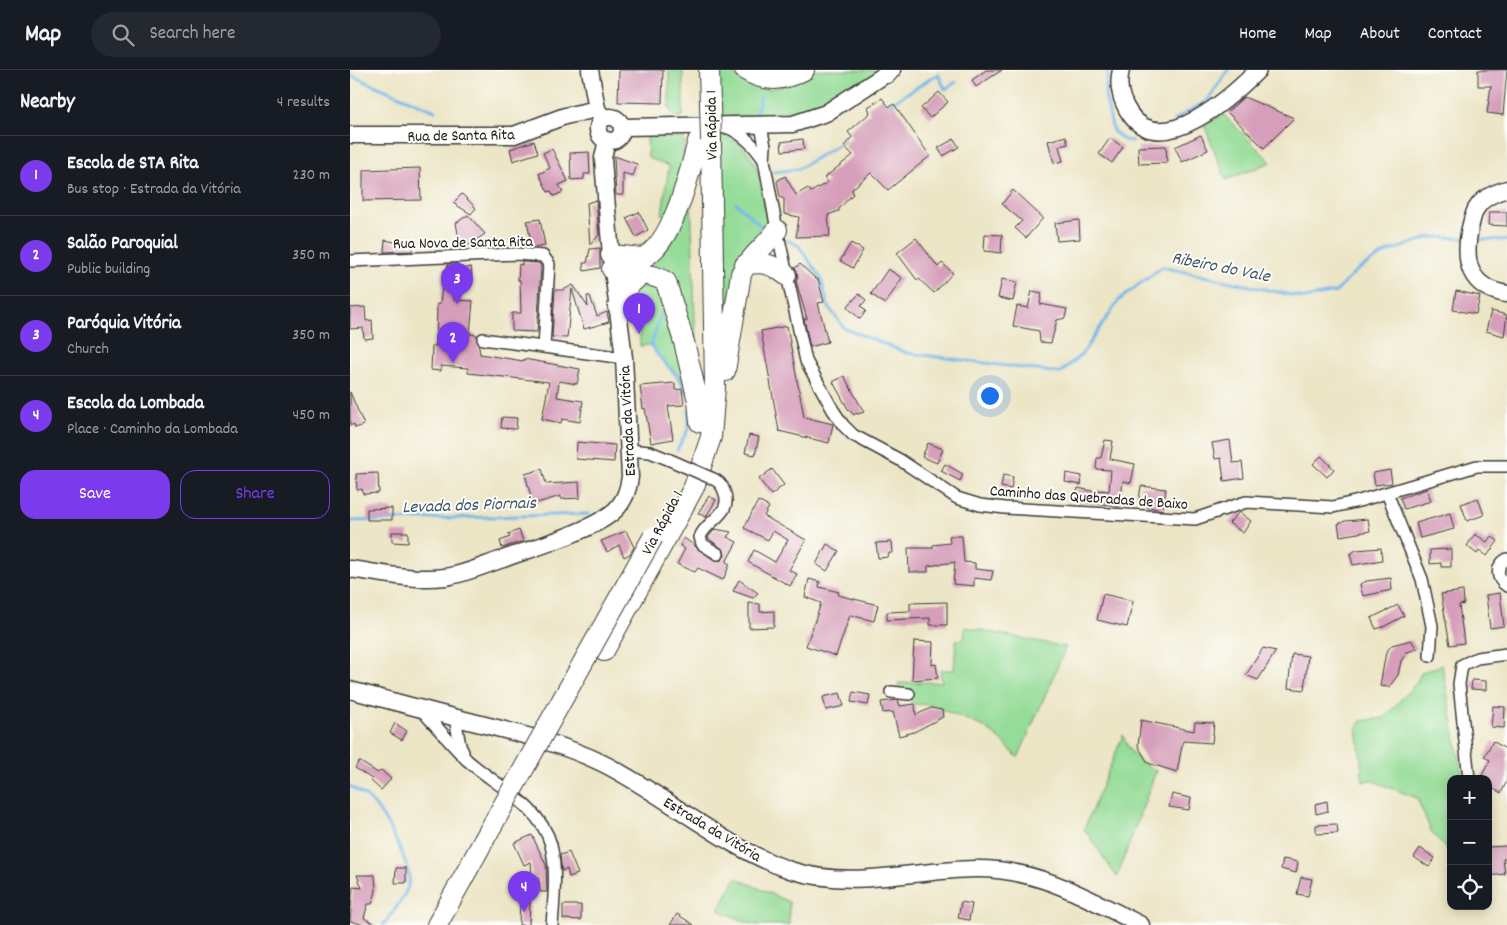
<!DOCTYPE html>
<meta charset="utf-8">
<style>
body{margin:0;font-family:Dekko,sans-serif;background:#242831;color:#f1f3f6}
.controls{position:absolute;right:15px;bottom:15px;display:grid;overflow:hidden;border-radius:10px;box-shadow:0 2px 12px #0003}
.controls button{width:45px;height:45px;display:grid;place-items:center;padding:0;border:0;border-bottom:1px solid #363941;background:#171b24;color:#f1f3f6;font:25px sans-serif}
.you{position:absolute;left:639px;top:325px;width:18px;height:18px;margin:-12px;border:4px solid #fff;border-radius:50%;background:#1a73e8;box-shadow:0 0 0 8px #1a73e833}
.badge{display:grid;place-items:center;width:32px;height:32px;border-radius:50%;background:#7c3aed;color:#fff;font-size:16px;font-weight:700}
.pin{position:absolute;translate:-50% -41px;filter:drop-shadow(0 1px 2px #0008)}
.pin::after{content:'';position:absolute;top:26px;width:18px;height:15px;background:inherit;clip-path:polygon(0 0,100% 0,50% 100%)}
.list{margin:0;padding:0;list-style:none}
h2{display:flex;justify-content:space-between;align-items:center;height:65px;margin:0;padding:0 20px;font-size:21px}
h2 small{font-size:16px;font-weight:400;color:#9ea1a6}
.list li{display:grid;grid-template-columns:32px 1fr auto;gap:15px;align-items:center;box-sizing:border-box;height:80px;padding:0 20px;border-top:1px solid #363941}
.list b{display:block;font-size:19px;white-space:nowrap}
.list p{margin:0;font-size:16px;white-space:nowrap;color:#9ea1a6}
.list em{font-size:16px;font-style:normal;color:#9ea1a6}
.actions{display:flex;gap:10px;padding:15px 20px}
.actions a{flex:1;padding:11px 0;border:1px solid #7c3aed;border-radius:15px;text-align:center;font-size:18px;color:#7c3aed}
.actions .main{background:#7c3aed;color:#fff}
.icon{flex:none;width:28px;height:28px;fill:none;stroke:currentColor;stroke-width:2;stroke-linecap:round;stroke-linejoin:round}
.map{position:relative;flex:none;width:1157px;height:855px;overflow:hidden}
header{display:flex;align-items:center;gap:30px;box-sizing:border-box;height:70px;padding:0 25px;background:#171b24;border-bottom:1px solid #363941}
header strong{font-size:24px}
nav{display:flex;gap:28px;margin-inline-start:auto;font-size:18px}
.search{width:350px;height:45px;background:#242831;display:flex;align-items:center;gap:12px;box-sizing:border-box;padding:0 18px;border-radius:28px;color:#9ea1a6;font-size:19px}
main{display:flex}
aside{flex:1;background:#171b24}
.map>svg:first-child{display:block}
</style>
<header>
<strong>Map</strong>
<div class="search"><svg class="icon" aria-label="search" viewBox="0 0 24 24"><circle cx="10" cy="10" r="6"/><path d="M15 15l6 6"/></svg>Search here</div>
<nav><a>Home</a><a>Map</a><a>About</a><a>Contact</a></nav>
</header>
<main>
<aside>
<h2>Nearby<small>4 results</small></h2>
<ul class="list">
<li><span class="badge">1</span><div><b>Escola de STA Rita</b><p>Bus stop · Estrada da Vitória</p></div><em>230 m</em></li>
<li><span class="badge">2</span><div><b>Salão Paroquial</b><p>Public building</p></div><em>350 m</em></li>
<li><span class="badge">3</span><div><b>Paróquia Vitória</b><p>Church</p></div><em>350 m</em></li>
<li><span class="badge">4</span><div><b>Escola da Lombada</b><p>Place · Caminho da Lombada</p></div><em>450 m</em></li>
</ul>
<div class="actions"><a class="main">Save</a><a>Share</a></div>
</aside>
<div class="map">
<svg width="1157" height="855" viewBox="0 0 1157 855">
<rect width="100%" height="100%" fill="#fdfcf7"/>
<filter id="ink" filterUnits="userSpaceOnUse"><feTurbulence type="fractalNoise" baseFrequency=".02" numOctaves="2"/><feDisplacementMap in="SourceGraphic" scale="10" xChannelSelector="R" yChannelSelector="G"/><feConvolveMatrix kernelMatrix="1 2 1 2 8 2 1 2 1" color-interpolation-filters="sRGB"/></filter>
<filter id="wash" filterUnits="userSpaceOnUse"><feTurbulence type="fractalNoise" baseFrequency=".0096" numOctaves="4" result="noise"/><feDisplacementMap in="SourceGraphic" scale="20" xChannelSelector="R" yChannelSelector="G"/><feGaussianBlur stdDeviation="1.12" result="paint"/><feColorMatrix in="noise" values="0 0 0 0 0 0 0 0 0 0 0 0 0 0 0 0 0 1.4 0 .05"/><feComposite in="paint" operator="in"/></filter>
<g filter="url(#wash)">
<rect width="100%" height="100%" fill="#ece5c6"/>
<path fill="#94dc97" stroke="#587c5a" d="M319,0H333V47H325L319,37Z
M365,0H378L397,15L418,19L430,17L467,0H529C475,42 434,44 369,48Z
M873,44L921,92L876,110L854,55Z
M371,65C413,73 413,129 419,163L408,176L369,292L372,165Z
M297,67L334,68L335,90L318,148L312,144L319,96L298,88Z
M341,126L346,282L307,197L278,194Z
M295,209L312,221L339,324L329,305L308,286L300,275L290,276L289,251L279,230Z
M615,557L716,577L668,688L650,669L634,657L581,635L564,634L549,622L548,613L592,612L590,600H604L606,570L614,569Z
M1092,595L1113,709H1101V785L1081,761L1067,728L1020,710L1013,712L1007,656L1011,651L1034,648L1066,613L1072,602Z
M773,665C779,683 789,693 806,701L767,807L734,759Z
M386,808L439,832V855H404L368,840Z"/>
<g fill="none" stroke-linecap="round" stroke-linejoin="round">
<path stroke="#72b7e9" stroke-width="3" d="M758,0L755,25L763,61L774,70L783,71
M0,5L85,41
M535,37L588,4L595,19L606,12
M405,47L411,26
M824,50L857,31L878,0
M424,102L448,99L494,71
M386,133L416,161
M1123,169L1157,170
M437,170L449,176L471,208L478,236L494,258L557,283L710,303L732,284L769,230L812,197L955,228L986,222L1006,201L1037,182L1081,167L1114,168
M311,244L301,275C311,293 329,303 336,323
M327,380L339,358V341
M0,451L239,444
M0,716C7,721 16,725 22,732C33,744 62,795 59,812C56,827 42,843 33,855"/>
</g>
<g id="blocks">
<path fill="#d69eba" d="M269,0H313L312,33L268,32Z
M636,0H652L626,17L622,10Z
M1128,0H1157L1153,45L1137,43L1141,16H1128Z
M589,22L598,32L580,48L571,38Z
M894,27L944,48L914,78L877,42Z
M532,28L539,37L544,34L580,86L538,120L521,103L502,119L503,124L489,139V141L478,145L480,166L446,167L449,147L434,144V129L430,127L427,111L435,106L446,125L458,118L461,122L478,112L474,108L503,85L494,76L502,67L498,62L520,43L518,37Z
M851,65L858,80L832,92L825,77Z
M716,66L718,74L709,76L713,91L704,93L698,71Z
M760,68L773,77L762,93L749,84Z
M453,69L454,79L432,81L431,72Z
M604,69L609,77L593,86L588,78Z
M184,71L188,83L163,91L160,79Z
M816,76L817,93L789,94L788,77Z
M202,79L218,111L209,115L213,122L204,126L201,121L198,122L189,104L200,98L193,83Z
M239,82L240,104H234V109L221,110L220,83Z
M264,86L287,94L283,106L273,103V125H266Z
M70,98L71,130L13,131V100Z
M663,120L693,148L676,168L665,158L672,151L652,134Z
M112,124L126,138L121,144L103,133Z
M246,130L249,165L240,175L237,133Z
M289,142L298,160L286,167L276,148Z
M1139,142H1157V156L1138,155Z
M118,145L135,164L114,178L110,174L106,153Z
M190,149L195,176L182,178L177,151Z
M729,150L730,169L707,171L705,153Z
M635,164L652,165L651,183L634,181Z
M566,168L588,197L592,193L603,203L584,223L569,209L567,210L547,183Z
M35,170L63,176L62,181L34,182Z
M501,173L513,180L503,198L490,191Z
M250,178V198L234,201L233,193H237L240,179Z
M172,192L189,193L191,196L187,262L162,261V243H171L170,210H168L169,194L172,195Z
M98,194H107V200L121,197L122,205L106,208L104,230L123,231L120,264L127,265L130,284L173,291L174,289L230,299L227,314L209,311L207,327L233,331L230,352L212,349L211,353L192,349L199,312L118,303V298L91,296V301L81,300L82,276H86L87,234H90L94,200L97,201Z
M450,194L466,209H468L474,232L468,233L478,272L460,277L454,249H457L446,211L448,206L445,198Z
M538,199L552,208L535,234L521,224Z
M652,209L667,212L663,231L648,228Z
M223,215L238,237L237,226H240L247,246L257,242L259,252L234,259L222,219L217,268L202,267L205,220H213Z
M682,221L692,223L690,234L717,239L715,248L707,250L701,273L690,272L689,261L663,256L667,236L678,238Z
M1106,221L1130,226L1126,244L1103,240Z
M509,224L516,230L511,236L516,241L510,249L497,237Z
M15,237L16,251L22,250L23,268L14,269L13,258L0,259V238Z
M1141,241L1157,245L1154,266L1136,261Z
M437,256L454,347L483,354L479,373L429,361L411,261Z
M494,306L514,342L508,344L506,343L504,345L498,339L483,312Z
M325,313V320L332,319L334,335L318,336L323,369L301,373L295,338L293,339L290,316Z
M0,322L14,355L5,358L4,354L0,356Z
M152,347L167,348L166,359L151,358Z
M399,365L409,367L405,385L395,383Z
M755,370L763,371L760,389L785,394L781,413L773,411L770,436L725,431L728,418L747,422V420L759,421L761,400L746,399L747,388H751Z
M880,370L883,393L892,392L894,408L874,411L871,388L865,389L862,373Z
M227,372L265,375L264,392L226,389Z
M578,373L593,379L587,393L572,387Z
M971,386L984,399L977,407L963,394Z
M595,394L613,404L610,411L591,401Z
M192,399L196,414L229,412L230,428L211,429V426L183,434L175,404Z
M422,399L434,415L421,425L409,409Z
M1040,400L1042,413L1025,415L1023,403Z
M28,403L29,423L13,424L12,419L7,420L6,404Z
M716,403L732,406L731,415L715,412Z
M653,405L663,407L661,419L651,417Z
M791,416L816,419L813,440L797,437L798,431L789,429Z
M1077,419L1081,431L1054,439L1050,428Z
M359,426L366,430L356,447L348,443Z
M1128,428L1134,445L1117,451L1111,434Z
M408,431L419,437L414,446L456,470L439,500L447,504L440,516L398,492L404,480L425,492L438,470L423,461L418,470L394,458Z
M42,438V450H17V439Z
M889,442L901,451L893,463L879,453Z
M1100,443L1104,459L1070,468L1066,453Z
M1018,449L1020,461L990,466L988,454L995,451Z
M365,459L381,462L377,467L387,472L376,492L380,494L373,510L348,498L345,502L327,494L335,479L330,476L334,468L364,490H372L375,485L374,480L358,468Z
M169,460L173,471L152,478L150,471L160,467L158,464Z
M276,461L284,477L280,484L274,487L269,475L257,482L251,471Z
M42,462H58V473L42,472Z
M1125,464L1137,472L1141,466L1148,471L1137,486L1129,480L1127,484L1117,476Z
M599,466H612L614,492L625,493V499L643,501L641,510L624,508V516L603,514L605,492L578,496V502H559L558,478H583V475L600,473Z
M542,472L543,483H539L538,487L528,488L526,473Z
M477,474L489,481L477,501L466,494Z
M1031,478L1032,490L1003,495L1000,484L1006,480Z
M1101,479V497H1091V493L1080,494V480Z
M1041,508L1042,520L1013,526L1010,514L1017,511Z
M459,509L470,512L469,517L489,522L488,525L528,535L524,551L500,545L486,586L456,576L471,533L455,527Z
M389,510L408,523L403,528L383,521Z
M1113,521L1114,534L1109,535L1114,573L1100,575L1091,524Z
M1150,523L1154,556L1140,558L1136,525Z
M753,524L783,531L777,557L747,550Z
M597,532V555H580V548L537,550V542L560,541V533Z
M399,533L410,534V542L424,541V557L399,558Z
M1048,535L1054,546L1033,557L1026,559L1021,548Z
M1061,570L1067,579L1057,582L1051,591L1048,605L1039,617L1030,616L1036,582L1042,575Z
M564,571L583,572L582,595L586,594L588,608L562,610Z
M913,578L926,581L908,610L896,605Z
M942,584L958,586L954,620L938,618Z
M1122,610L1136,611V620L1121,619Z
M503,622L520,625L518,635L501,632Z
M490,623L494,636L476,640L473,627Z
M548,630L550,636L565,634L566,645L581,638L592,640L593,647L564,662L549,666L543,642L533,643L531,632Z
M1143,636L1155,637L1154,658L1141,657Z
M791,650L844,661L845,652L864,653L862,673L833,671L827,702L798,693L788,676Z
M45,653L57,661L52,670L40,663Z
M1143,671L1157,680V711L1151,723L1138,716V709H1130L1140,690L1134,687Z
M9,691L28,703L31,700L41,709L31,720L21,711L22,709L5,698Z
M822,724L841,728L839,740L819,737Z
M977,731L978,741L966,744L965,734Z
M987,754L988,763L966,764V755Z
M182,765L196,795L197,822H190L189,808H182L181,792L174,795L164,773Z
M1157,776V788L1153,789L1155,804L1138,806V777Z
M1070,778L1085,788L1079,797L1064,787Z
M219,782L228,804L219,807L217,799L212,801L210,785Z
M933,789L948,792L946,803L931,799Z
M46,798H56V813H45Z
M7,805H25L26,821L22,834H18L14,848L27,855H15L0,851L3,817L12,818Z
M951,807L962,809L958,826L947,824Z
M170,830H180L179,855H169Z
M611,832L622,834L619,850L608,848Z
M213,835H231V850L213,849Z
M327,844L344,855H320Z"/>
</g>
</g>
<g filter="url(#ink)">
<use href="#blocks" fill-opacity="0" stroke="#3b3a36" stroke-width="1"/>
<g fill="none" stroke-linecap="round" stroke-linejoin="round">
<g stroke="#3b3a36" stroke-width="14">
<path id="street" d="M411,56L415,76L414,90L427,160L456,291L483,340L493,355L503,365L550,390L607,428L630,435L655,438L845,449L896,432L983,437L1009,431L1127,396H1157
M377,57C394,65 404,75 414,90
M0,191L167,184L193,186L199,194L194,277
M133,269L274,288
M278,380L300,382L320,390
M361,408C367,410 372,414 374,421C384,444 356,450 350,467L352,474L368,484
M1037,423L1072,509L1082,556L1080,586
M1157,489C1145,496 1146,509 1157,516
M541,622L559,624
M71,639C86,656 101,674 117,690C145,715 191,736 201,775C207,801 204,828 202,855
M105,647L110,676L113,682
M1119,709L1109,614L1112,595L1127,588L1157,584"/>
</g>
<g stroke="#3b3a36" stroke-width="19">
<path id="secondary" d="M240,0L247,39L253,48
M771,0C767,15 771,31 780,44C812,91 883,25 908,0
M248 59a12 12 0 1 1 24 0a12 12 0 1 1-24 0Z
M272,57L443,54L476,43L542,0
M0,65H164L215,46L247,39
M1157,119C1147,122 1134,127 1128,136C1123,142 1122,151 1120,158C1113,192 1119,218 1157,224
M0,499C30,503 65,511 95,507C115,504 134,495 153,489C183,478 238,462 262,443C274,433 278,421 280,407L274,288L261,185L254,103L253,88L257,70
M0,620C45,632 90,644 135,655C175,665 215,675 252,693C315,724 374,778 440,800C504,820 560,800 625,799C687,798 737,828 791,855"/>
</g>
<g stroke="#3b3a36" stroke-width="22">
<path id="highway" d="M359,0L360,34
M395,0C416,13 433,11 454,0
M537,3L539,0
M261,185L292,188C323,175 340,101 348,71
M395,195C413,191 422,194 436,205
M262,199C280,206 299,201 316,212L334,272L348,331L350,352
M268,237L278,216L292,204
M375,301L391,204C399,187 416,176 427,160
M254,581L344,417L361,367L365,317L361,71
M87,855L134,770"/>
</g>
<use href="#street" stroke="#fff" stroke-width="11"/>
<use href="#secondary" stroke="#fff" stroke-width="16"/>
<use href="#highway" stroke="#fff" stroke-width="20"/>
<g stroke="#3b3a36" stroke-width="14" stroke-linecap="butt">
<path id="street-bridge" d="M320,390L361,408"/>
</g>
<g stroke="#3b3a36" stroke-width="22" stroke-linecap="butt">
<path id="highway-bridge" d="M360,34L361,71
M134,770L303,467"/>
</g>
<use href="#street-bridge" stroke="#fff" stroke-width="11"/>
<use href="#highway-bridge" stroke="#fff" stroke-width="20"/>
</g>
</g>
<g text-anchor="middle" stroke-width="4" stroke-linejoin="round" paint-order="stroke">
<g font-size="16" fill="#1c1c1c" stroke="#fdfcf7">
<text transform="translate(360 55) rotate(-91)" y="6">Via Rápida 1</text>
<text transform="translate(111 64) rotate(-1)" y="6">Rua de Santa Rita</text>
<text transform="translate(113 171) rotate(-1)" y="6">Rua Nova de Santa Rita</text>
<text transform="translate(276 351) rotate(-93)" y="6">Estrada da Vitória</text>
<text transform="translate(739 426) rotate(4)" y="6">Caminho das Quebradas de Baixo</text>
<text transform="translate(311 452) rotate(-62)" y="6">Via Rápida 1</text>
<text transform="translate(363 758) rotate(31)" y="6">Estrada da Vitória</text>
</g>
<g font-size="18" font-style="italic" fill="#3e5a6e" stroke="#fdfcf7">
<text transform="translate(871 196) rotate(11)" y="6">Ribeiro do Vale</text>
<text transform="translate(119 434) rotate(-2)" y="6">Levada dos Piornais</text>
</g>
</g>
</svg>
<div class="controls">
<button>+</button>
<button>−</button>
<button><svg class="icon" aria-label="locate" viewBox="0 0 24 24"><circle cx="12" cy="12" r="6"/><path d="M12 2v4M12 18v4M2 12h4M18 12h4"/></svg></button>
</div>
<div class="you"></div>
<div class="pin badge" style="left:289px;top:264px">1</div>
<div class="pin badge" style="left:103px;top:293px">2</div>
<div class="pin badge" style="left:107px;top:234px">3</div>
<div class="pin badge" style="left:174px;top:842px">4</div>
</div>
</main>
